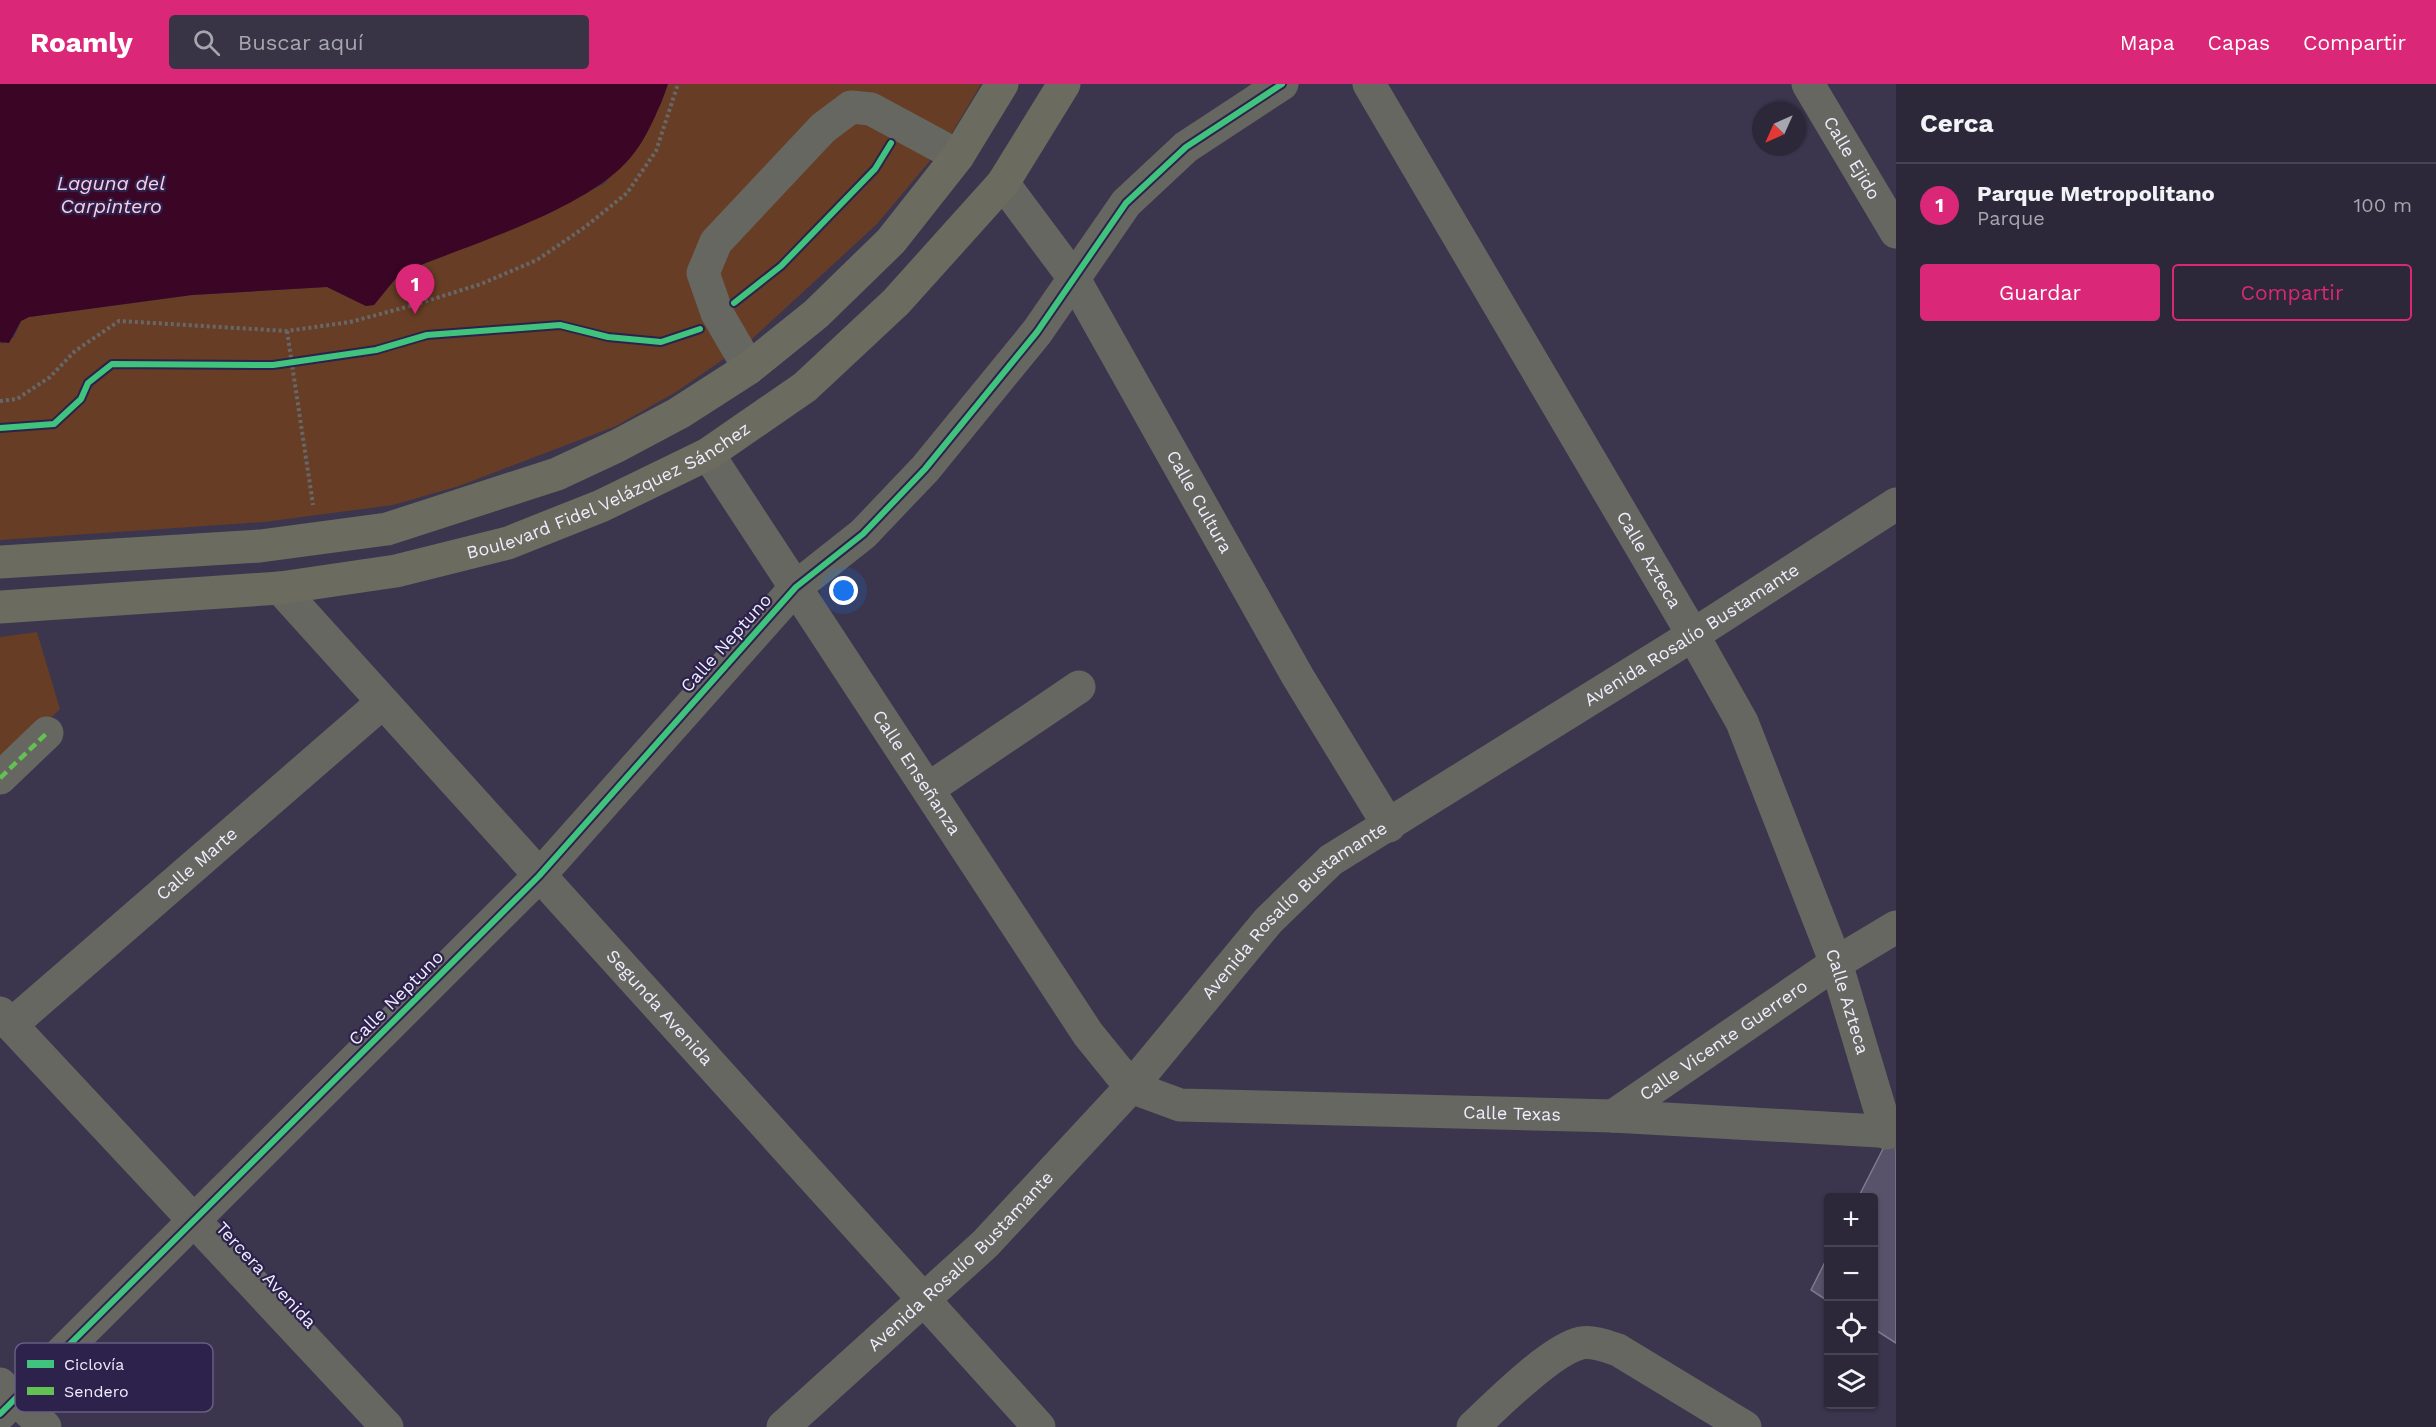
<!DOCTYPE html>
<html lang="es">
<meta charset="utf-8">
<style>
body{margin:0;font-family:"Work Sans",sans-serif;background:#383445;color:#f1f3f6}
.controls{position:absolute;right:18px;bottom:18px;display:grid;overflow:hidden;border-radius:6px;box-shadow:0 2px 4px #0004}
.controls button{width:54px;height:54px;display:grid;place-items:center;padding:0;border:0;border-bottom:2px solid #484454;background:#2c283a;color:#f1f3f6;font:30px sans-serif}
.compass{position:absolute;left:1752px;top:18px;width:54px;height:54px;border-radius:50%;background:#2c283a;box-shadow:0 2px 4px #0004;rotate:225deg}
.you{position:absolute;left:844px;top:507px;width:21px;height:21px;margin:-15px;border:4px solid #fff;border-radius:50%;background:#1a73e8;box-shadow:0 0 0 9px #1a73e833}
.badge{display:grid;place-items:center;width:39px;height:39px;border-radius:50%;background:#db2777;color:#fff;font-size:20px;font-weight:700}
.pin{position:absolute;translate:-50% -50px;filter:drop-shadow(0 2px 3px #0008)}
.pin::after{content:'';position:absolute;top:32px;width:21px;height:18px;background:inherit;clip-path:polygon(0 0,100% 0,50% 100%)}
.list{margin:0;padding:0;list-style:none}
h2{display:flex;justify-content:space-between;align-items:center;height:78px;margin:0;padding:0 24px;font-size:26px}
h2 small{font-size:20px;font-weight:400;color:#a6a6af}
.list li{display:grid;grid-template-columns:39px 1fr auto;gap:18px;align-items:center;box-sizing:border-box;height:84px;padding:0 24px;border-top:2px solid #484454}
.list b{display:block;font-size:22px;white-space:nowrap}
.list p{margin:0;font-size:20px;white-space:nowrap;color:#a6a6af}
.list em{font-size:20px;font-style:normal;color:#a6a6af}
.actions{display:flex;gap:12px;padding:18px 24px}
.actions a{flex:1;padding:14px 0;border:2px solid #db2777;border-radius:6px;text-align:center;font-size:21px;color:#db2777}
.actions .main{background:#db2777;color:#fff}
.icon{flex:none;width:33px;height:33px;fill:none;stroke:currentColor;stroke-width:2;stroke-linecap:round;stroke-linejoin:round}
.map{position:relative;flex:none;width:1896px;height:1343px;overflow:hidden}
header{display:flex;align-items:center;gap:36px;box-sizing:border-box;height:84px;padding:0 30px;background:#db2777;color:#fff}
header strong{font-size:28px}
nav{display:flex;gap:33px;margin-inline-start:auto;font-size:21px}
.search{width:420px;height:54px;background:#383445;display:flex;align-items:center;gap:15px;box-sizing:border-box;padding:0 21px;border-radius:6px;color:#a6a6af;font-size:22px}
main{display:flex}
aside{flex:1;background:#2c283a}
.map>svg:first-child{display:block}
</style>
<header>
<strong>Roamly</strong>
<div class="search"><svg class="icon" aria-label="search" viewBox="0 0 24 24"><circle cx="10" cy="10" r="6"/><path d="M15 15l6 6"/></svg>Buscar aquí</div>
<nav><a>Mapa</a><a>Capas</a><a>Compartir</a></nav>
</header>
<main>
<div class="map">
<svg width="1896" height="1343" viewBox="0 0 1896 1343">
<rect width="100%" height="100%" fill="#3b364d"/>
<path fill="#673d25" d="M668,0H981L949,54L877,140L751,256L676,308L616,342L459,402L393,421L264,438L0,456V258L2,260L14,253L21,237L29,233L192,211L327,203L366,222L374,221L396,194L413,184L545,131L605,99L661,20Z
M37,548L60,625L0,682V553Z"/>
<path fill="#3b0526" d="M0,0H668C661,21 646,56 631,73C589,124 475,159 413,184L396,194L374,221L366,222L327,203L192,211L29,233L21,237L9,259L0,258Z"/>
<path fill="#58526b" stroke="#7e7a8e" stroke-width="1.5" d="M1887,1057L1896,1059V1259L1874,1245V1114H1858Z
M1828,1172V1217L1811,1206Z"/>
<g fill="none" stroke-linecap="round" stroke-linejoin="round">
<path stroke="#686768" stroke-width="4" stroke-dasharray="3 3" stroke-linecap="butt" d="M287,247L313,421
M0,317L17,315L50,293L75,267L119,237L287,247L350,238L414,221L481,200L537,176L585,143L627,109L656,67L678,0"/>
<g stroke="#676761" stroke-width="33">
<path id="s1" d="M1369,0L1693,551L1742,638L1836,879L1887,1049"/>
<path id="s2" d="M1808,0L1896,148"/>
<path id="s3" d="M1003,99L1073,193L1298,593L1389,742"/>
<path d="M749,284L717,229L703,189L716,158L823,44L851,23L871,25L958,72"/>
<path id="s4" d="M708,370L1088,950L1131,1003L1180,1021L1613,1032L1896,1048"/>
<path id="s5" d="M280,504L1039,1343"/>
<path d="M0,694L47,649"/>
<path d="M928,705L1079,603"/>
<path d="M0,929L387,1343"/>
<path id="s6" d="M11,941L383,618"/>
<path id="s7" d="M1613,1032L1836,879L1896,843"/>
<path d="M0,1300L45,1343"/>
<path d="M0,1330L539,792L796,503L863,450L925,385L1037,248L1126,119L1186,63L1282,0"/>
<path id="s8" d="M783,1343L985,1160L1131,1003L1268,837L1331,776L1693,551L1896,420"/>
<path d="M1473,1343C1495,1322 1552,1265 1581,1259C1593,1257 1606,1262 1618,1266L1745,1343"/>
</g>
<g stroke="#6b6b5f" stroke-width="33">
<path d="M0,478L260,462L387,445L557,390L617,362L679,329L749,284L816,230L891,157L958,72L1002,0"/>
<path id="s9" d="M0,523L280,504L396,487L508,459L601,422L708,370L805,303L896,218L1003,99L1064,0"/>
</g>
<path stroke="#63c152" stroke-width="4.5" stroke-dasharray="9 4.5" stroke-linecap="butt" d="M0,694L47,649"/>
<g stroke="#2c224c" stroke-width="10">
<path id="cycleway" d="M734,219L781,182L875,85L891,59
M0,344L54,340L81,315L88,299L112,280L273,281L376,266L427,251L560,241L608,253L661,258L700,245
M0,1330L539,792L796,503L863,450L925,385L1037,248L1126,119L1186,63L1282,0"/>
</g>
<use href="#cycleway" stroke="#40c37c" stroke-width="6"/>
</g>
<g text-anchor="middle" stroke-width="4.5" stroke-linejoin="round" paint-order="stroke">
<g font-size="18" fill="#eeecfd" stroke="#2c224c">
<text dy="6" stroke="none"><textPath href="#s2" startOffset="86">Calle Ejido</textPath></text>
<text dy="6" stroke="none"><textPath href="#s9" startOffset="626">Boulevard Fidel Velázquez Sánchez</textPath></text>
<text dy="6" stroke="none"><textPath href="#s3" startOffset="375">Calle Cultura</textPath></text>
<text dy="6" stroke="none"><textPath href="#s1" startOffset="552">Calle Azteca</textPath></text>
<text dy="6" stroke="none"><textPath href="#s8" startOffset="1215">Avenida Rosalío Bustamante</textPath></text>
<text transform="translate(726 559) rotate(-48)" y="6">Calle Neptuno</text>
<text dy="6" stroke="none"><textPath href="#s4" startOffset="381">Calle Enseñanza</textPath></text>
<text dy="6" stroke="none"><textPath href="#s6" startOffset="246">Calle Marte</textPath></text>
<text dy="6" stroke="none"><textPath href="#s8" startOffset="729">Avenida Rosalío Bustamante</textPath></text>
<text transform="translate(396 914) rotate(-45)" y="6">Calle Neptuno</text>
<text dy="6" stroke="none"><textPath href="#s1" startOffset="1038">Calle Azteca</textPath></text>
<text dy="6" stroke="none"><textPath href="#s5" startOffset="566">Segunda Avenida</textPath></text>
<text dy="6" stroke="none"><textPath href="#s7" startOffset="134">Calle Vicente Guerrero</textPath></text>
<text dy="6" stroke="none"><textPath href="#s4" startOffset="1146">Calle Texas</textPath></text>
<text dy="6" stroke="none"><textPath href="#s8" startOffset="243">Avenida Rosalío Bustamante</textPath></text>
<text transform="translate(266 1191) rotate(47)" y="6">Tercera Avenida</text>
</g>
<g font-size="20" font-style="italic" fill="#fecce1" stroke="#2c224c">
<text x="111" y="106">Laguna del<tspan x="111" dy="23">Carpintero</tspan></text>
</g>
</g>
<rect x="15" y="1259" width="198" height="69" rx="9" fill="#2c224c" stroke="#665f81" stroke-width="1.5"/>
<rect x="27" y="1276" width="27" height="8" fill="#40c37c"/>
<rect x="27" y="1303" width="27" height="8" fill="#63c152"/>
<g font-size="16" fill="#eeecfd">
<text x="64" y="1286">Ciclovía</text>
<text x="64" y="1313">Sendero</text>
</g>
</svg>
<div class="controls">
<button>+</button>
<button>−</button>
<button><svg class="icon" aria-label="locate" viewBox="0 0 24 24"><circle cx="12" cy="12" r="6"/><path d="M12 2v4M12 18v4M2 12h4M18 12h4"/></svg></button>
<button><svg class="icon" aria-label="layers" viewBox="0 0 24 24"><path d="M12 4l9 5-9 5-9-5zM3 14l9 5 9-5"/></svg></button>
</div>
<svg class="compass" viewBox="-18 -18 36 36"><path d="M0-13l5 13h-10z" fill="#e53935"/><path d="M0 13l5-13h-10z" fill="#a6a6af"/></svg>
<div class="you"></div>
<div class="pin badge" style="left:415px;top:230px">1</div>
</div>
<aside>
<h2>Cerca<small></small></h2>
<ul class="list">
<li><span class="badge">1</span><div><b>Parque Metropolitano</b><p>Parque</p></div><em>100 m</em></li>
</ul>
<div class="actions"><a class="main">Guardar</a><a>Compartir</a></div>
</aside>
</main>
